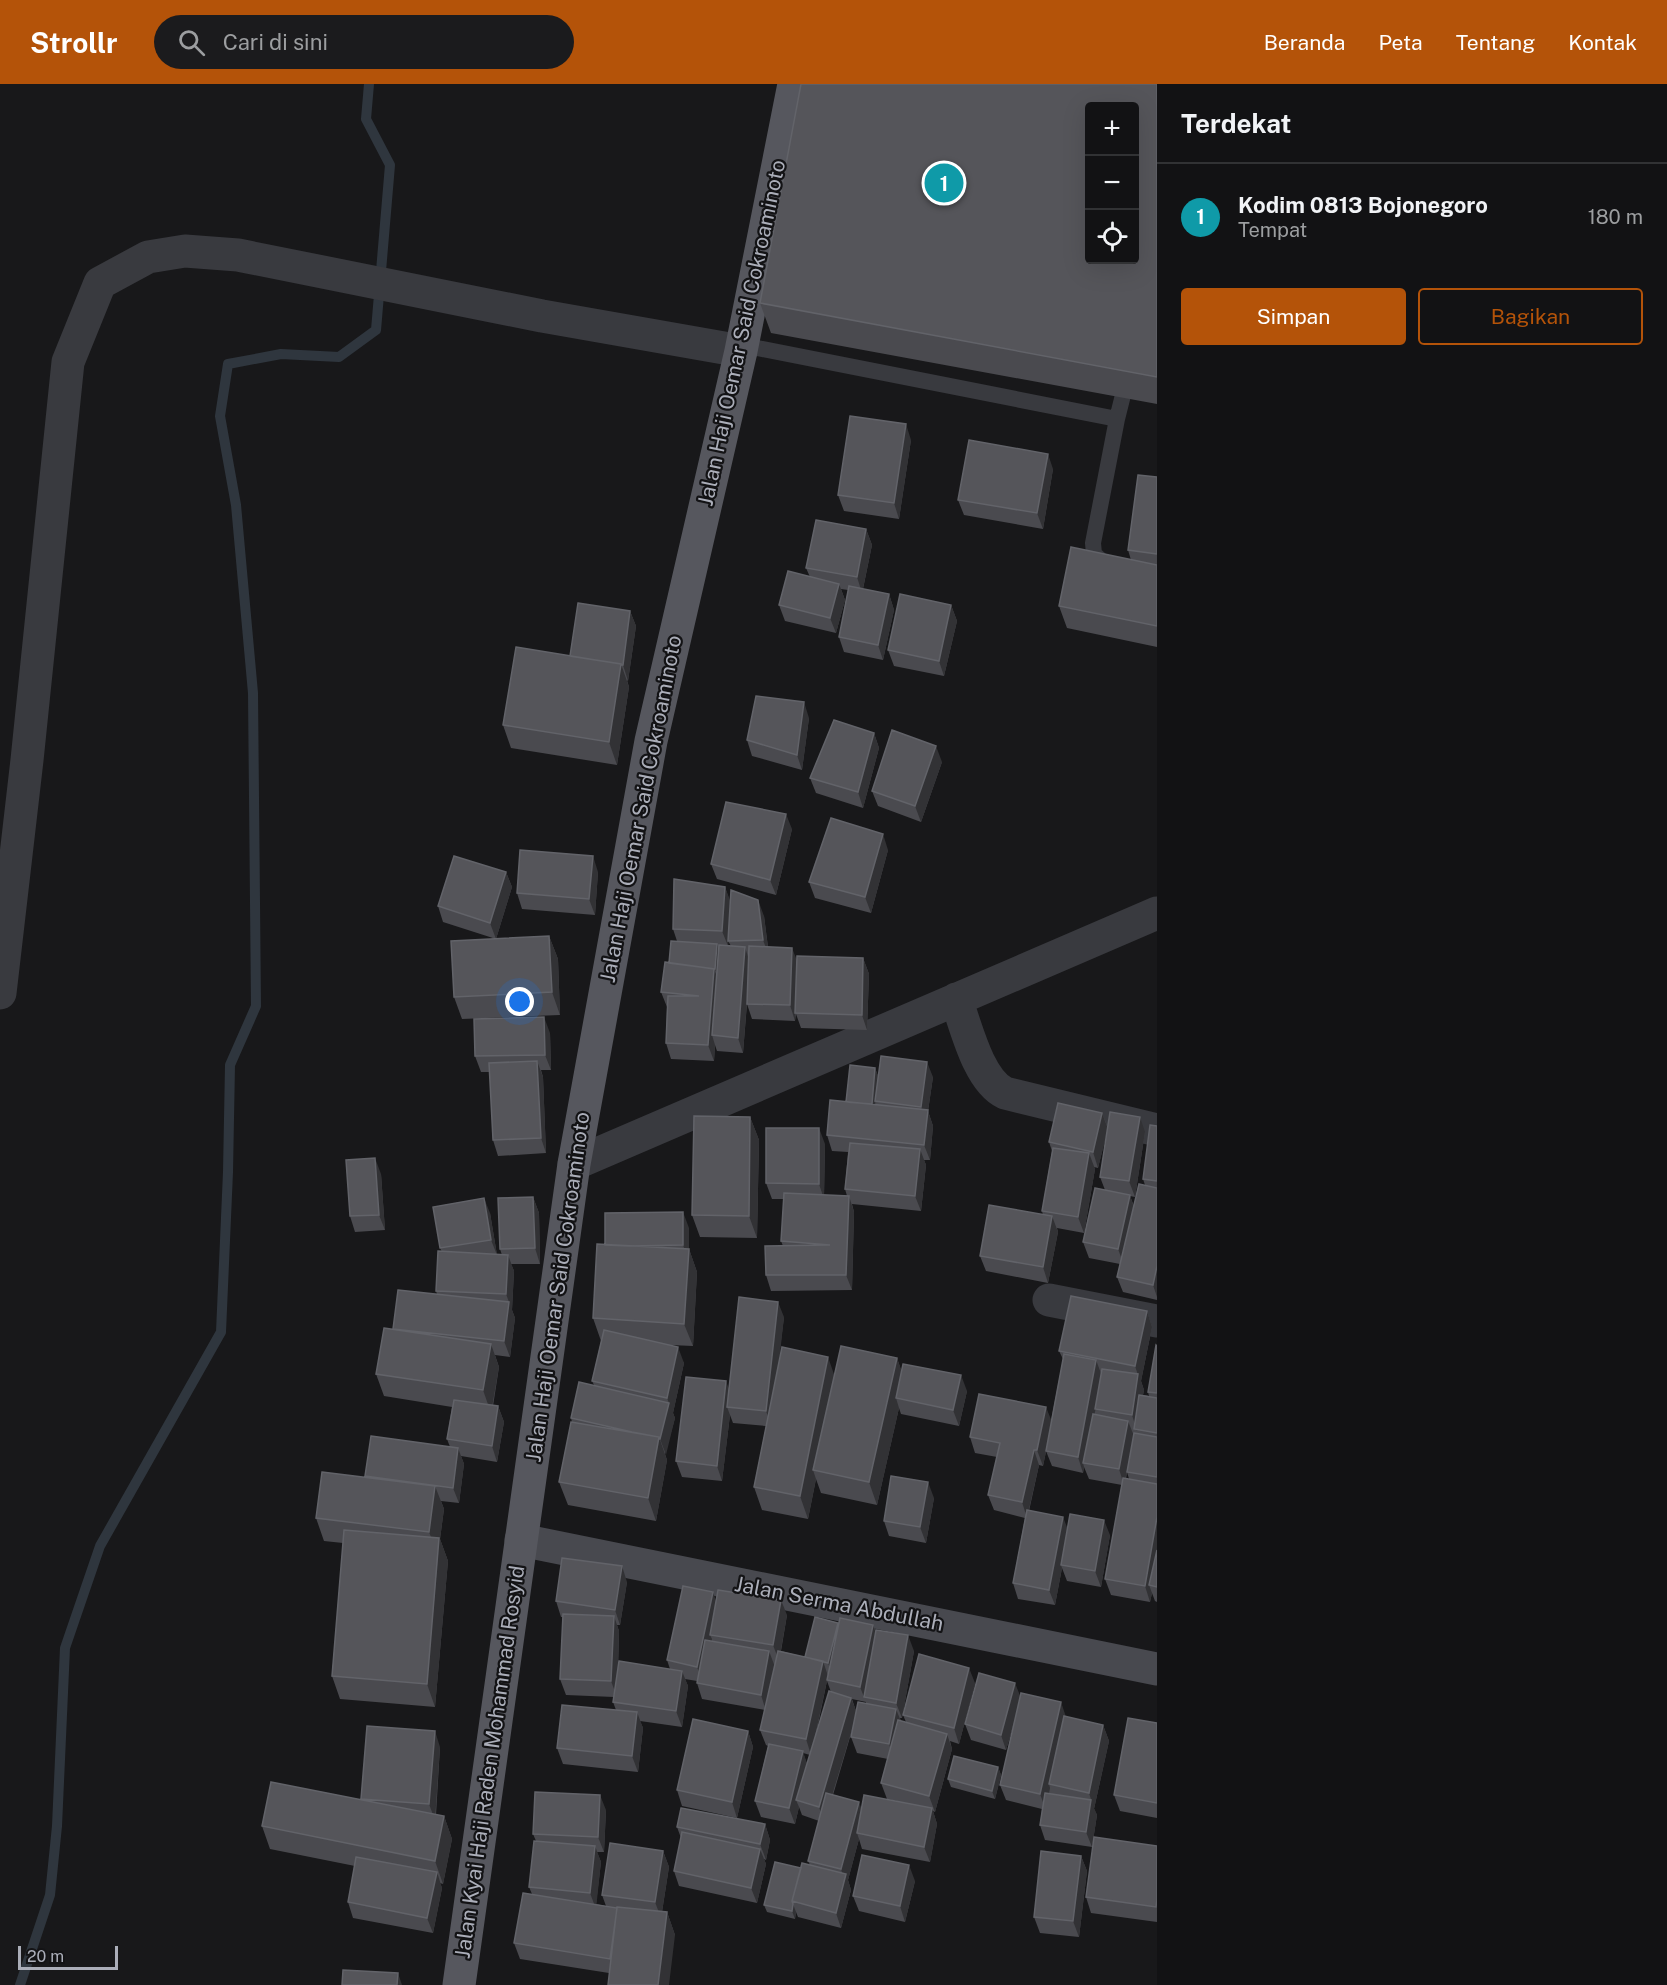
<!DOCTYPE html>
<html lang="id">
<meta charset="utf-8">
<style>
body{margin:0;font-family:"Public Sans",sans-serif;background:#1b1b1d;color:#f1f3f6}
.controls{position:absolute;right:18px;top:18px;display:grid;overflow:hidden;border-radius:6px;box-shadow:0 6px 24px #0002}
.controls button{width:54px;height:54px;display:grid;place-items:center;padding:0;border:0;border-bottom:2px solid #313234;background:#121214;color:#f1f3f6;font:30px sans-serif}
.scale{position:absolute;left:18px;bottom:15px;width:100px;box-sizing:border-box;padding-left:6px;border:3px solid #abaeb9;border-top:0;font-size:16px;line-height:21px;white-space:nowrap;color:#abaeb9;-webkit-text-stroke:4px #131315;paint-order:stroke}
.you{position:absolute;left:520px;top:918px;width:21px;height:21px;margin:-15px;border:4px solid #fff;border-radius:50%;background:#1a73e8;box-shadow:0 0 0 9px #1a73e833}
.badge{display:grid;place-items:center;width:39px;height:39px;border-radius:50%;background:#b45309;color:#fff;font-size:20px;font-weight:700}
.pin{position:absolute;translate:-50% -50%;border:3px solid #fff;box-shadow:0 2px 6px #0006}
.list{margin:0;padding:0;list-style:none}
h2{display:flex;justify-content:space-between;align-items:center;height:78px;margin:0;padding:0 24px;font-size:26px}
h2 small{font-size:20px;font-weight:400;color:#9c9ea0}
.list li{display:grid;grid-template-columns:39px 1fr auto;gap:18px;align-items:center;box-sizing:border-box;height:108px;padding:0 24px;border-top:2px solid #313234}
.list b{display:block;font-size:22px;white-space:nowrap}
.list p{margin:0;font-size:20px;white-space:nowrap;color:#9c9ea0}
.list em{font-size:20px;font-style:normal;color:#9c9ea0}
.actions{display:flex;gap:12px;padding:18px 24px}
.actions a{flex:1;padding:14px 0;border:2px solid #b45309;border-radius:6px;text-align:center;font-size:21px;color:#b45309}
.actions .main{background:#b45309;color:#fff}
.icon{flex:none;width:33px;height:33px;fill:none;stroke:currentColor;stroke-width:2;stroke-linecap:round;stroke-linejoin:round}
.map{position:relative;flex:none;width:1157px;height:1901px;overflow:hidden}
header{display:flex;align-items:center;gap:36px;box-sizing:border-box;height:84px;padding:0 30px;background:#b45309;color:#fff}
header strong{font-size:28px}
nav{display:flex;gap:33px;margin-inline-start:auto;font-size:21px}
.search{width:420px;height:54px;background:#1b1b1d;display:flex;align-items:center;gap:15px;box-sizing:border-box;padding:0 21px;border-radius:33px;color:#9c9ea0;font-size:22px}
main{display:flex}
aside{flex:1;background:#121214}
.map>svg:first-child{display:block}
</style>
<header>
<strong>Strollr</strong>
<div class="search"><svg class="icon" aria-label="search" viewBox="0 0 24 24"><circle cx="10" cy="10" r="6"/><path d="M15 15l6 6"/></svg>Cari di sini</div>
<nav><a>Beranda</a><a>Peta</a><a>Tentang</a><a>Kontak</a></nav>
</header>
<main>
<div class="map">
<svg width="1157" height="1901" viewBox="0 0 1157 1901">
<rect width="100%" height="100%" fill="#18181a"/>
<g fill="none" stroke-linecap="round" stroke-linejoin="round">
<path stroke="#2f363e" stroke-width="10" d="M20,1901L50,1811L57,1742L65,1564L100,1462L221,1248L228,1088L230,981L256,922L253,609L236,421L220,332L228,280L281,270L339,273L376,246L390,81L366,35L369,0"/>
<path stroke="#393a3f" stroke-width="16" d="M742,261L1117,335L1128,291
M1111,481L1105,480L1094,470L1093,459L1117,335"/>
<path stroke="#393a3f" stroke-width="33" d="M0,909L27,676L68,278L100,199L148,173L185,167L238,171L542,232L741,267
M956,915C966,942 978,996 1005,1009L1157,1046
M574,1080L1157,829
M1049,1216L1157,1237"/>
<path stroke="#48494f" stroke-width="33" d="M521,1456L1157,1585"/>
<path stroke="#56575e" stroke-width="33" d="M459,1901L574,1080L651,657L741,267L794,0"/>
</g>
<path fill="#4a4a4f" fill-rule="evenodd" d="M1157,0V320L771,249L760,219Z
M911,356L899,435L844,427L838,411Z
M1053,385L1043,445L964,431L958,416Z
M1157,393V563L1067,544L1059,522L1131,476L1128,466Z
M866,445L872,461L863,505L889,510L894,526L883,576L844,568L839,553L848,506L841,505L845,516L836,549L785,537L779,521L810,493L806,484Z
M951,521L957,537L944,592L894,582L888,566Z
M630,527L636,542L628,597L627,596L629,603L617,681L511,664L503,641L570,572Z
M809,634L802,686L752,672L747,656Z
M874,649L879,664L863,724L816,709L810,694Z
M942,678L921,738L878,722L872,707Z
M792,745L776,811L717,795L711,780Z
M888,766L871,829L815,814L809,798Z
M506,788L512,803L496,855L443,838L438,822Z
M598,788L595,831L522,825L517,809Z
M725,803L730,818L764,832L768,863L797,876L863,874L869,890L867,946L801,944L796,930L795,937L752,935L747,920L743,969L717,967L715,961L714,977L671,975L666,959L667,923L661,908L669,879L677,857L673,845ZM729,841L728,857L731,862H728Z
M549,852L558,875L560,931L462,935L454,913Z
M550,949L551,986H541L543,993L546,1069L498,1072L493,1056L490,988H481L475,972Z
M875,984L878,992L933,993L928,1027L933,1042L930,1076H924L926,1081L921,1127L852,1120L854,1128L852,1206L771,1207L766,1191L783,1162L781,1157L784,1115H772L766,1099L825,1060L824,1111L847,1112L845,1105L848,1068L832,1067L827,1051L846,1018Z
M1102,1029L1108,1044L1145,1048L1135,1113L1130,1112L1134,1122L1145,1101L1143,1095L1157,1042V1216L1123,1208L1117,1193L1120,1180L1089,1174L1083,1158L1105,1106L1100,1093L1107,1047L1098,1084L1094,1083L1095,1085L1084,1149L1057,1144L1058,1148L1048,1199L986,1187L980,1172L1043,1131L1042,1127L1052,1067L1049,1058Z
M750,1033L759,1056L757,1154L700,1153L692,1131Z
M381,1090L385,1146L355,1148L350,1132Z
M533,1113L539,1129L540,1180H511L514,1187L512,1226L515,1234L510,1273L495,1271L499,1283L493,1322H498L504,1338L497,1378L461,1372L464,1380L459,1419L441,1417L444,1425L440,1455L448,1477L435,1623L340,1615L332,1592L343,1459L324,1457L316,1434L366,1393L365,1392L450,1363L447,1355L452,1323L384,1312L376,1290L394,1245L437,1210L436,1207L442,1168L440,1164L490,1129L497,1171H502L500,1165Z
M689,1144V1165L697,1188L693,1262L670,1261L684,1279L673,1329L675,1334L665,1370L667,1376L656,1437L568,1421L559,1398L572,1338L571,1334L594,1301L592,1297L601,1257L593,1234L605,1161Z
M1147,1227L1152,1243L1141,1297L1144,1306L1143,1311L1149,1312L1148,1308L1157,1262V1518L1155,1517L1152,1509L1150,1518L1111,1511L1105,1495L1122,1401L1089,1395L1084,1383L1083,1389L1052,1382L1046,1367L1047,1363L1043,1382L1039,1381L1029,1427L1067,1445L1110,1451L1101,1503L1067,1497L1062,1484L1055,1521L1018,1515L1013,1499L1025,1434L994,1426L988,1411L997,1373L975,1369L970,1353L1051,1337L1063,1275L1059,1267ZM1127,1388L1129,1395H1126Z
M784,1233L778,1281L834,1290L897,1274L901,1286L967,1307L959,1342L901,1330L899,1324L877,1421L821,1409L816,1395L808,1435L762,1426L754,1403L766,1342L733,1339L730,1331L722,1397L682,1393L676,1377L729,1305Z
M934,1414L926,1459L889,1452L884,1437Z
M627,1498L620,1541H617L619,1547L618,1588L670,1585L667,1576L716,1517L787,1531L781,1567L805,1573L838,1539L839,1542L873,1541L876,1547L914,1567L902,1634H900L901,1637L906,1638L903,1631L975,1599L959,1660L950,1657L952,1665L935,1728L933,1727L937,1740L930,1778L862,1765L859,1755L848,1796L851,1806L841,1844L798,1833L796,1828L795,1835L767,1828L764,1821L801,1784L810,1781L808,1777L819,1737L802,1731L799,1723L795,1740L761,1733L755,1717L768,1662L766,1661L760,1646L765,1626L702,1615L697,1599V1597L685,1595L688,1602L682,1643L640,1637L643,1644L638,1688L563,1680L557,1664L616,1626L613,1618L614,1613L566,1611L560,1595L563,1533H561L556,1517ZM827,1597L831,1608L815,1655ZM852,1615L866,1618V1619L856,1627ZM853,1643L851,1653L857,1669L888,1675L881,1699L887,1715L897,1717L861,1725L833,1711ZM803,1669L810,1671L807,1680Z
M1020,1613L1066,1633L1103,1641L1109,1657L1094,1725L1097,1731L1092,1763L1045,1756L1040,1741L1042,1725L1006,1716L1000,1701L1015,1636L1006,1666L971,1656L965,1640Z
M1157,1639V1734L1120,1727L1114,1711Z
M748,1647L753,1663L737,1734L682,1722L677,1706Z
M440,1663L436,1731L444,1732L452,1755L443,1800L440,1799L442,1804L433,1849L353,1834L348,1818L355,1782L270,1765L262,1742L361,1716Z
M998,1683L1001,1691L995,1715L951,1703L948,1695Z
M606,1726L604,1768H597L601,1778L596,1820L606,1822L602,1811L663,1767L669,1783L662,1828H667L675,1851L609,1889L520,1875L514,1859L532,1810L529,1803L536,1757L533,1750Z
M765,1740L770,1756L766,1776L764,1775L766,1780L757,1819L679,1802L674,1787L681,1754L677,1743Z
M1157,1762V1838L1091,1829L1086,1813Z
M1081,1772L1087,1787L1079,1853L1040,1849L1034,1833Z
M915,1797L905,1838L859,1827L853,1812Z"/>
<path fill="#323235" d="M906,340L911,356L899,435L894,419Z
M1048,370L1053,385L1043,445L1037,429Z
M866,445L872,461L862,509L857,493Z
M839,500L845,516L836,549L830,534Z
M889,510L894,526L883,576L878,561Z
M951,521L957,537L944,592L939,577Z
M630,527L636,542L628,597L623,581Z
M621,580L629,603L617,681L609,658Z
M804,618L809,634L802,686L797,671Z
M874,649L879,664L863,724L858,708Z
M936,662L942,678L921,738L915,722Z
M786,730L792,745L776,811L770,796Z
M883,750L888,766L871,829L865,813Z
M593,772L598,788L595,831L589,815Z
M506,788L512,803L496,855L490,839Z
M725,803L731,819L728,862L722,847Z
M758,816L764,832L769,872L763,856Z
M549,852L558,875L560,931L552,908Z
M717,860L720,868L718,893L715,885Z
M745,863L750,879L743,969L738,954Z
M792,864L798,879L795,937L790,921Z
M863,874L869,890L867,946L862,931Z
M714,885L720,900L712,951L715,961L714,977L708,961Z
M544,933L550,949L551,986L545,971Z
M537,977L543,993L546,1069L541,1054Z
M927,978L933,993L928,1027L933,1042L930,1076L924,1061L927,1038L921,1023Z
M875,984L878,992L874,1031L871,1023Z
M1102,1029L1108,1045L1098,1084L1093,1068Z
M750,1033L759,1056L757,1154L749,1132Z
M1140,1033L1145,1048L1135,1113L1129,1097Z
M819,1044L825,1060L824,1115L819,1100Z
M920,1065L926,1081L921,1127L915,1112Z
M1089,1069L1095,1085L1084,1149L1078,1133Z
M375,1074L381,1090L385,1146L379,1131Z
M1130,1111L1135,1127L1124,1181L1118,1165Z
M849,1112L854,1128L852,1206L846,1191Z
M533,1113L539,1129L540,1180L535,1164Z
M484,1114L490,1129L497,1171L491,1156Z
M683,1128L689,1144V1165L697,1188L693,1262L684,1240L688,1175L683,1161Z
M1052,1132L1058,1148L1048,1199L1043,1183Z
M508,1171L514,1187L512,1226L515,1234L510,1273L504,1257L509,1218L506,1210Z
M1157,1182V1213L1153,1201Z
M778,1218L784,1233L772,1343L766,1327Z
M1147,1227L1152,1243L1141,1297L1144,1306L1137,1347L1132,1331L1138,1291L1135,1282Z
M491,1260L499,1283L491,1329L483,1306Z
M678,1263L684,1279L673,1329L675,1334L666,1371L660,1355L669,1319L667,1314Z
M828,1273L836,1296L813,1386L816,1395L808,1435L800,1412Z
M897,1274L905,1297L896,1314L899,1324L877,1421L869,1398Z
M1096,1276L1102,1292L1085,1379H1083L1084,1383L1083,1389L1078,1373Z
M961,1291L967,1307L959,1342L953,1326Z
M726,1297L732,1313L727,1323L730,1331L722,1397L717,1382Z
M498,1322L504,1338L497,1378L492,1362Z
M1046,1323L1052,1338L1043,1382L1037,1366Z
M1128,1337L1134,1352L1124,1401L1119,1385Z
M659,1353L667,1376L656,1437L648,1414Z
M458,1364L464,1380L459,1419L453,1404Z
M1034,1366L1039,1381L1027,1434L1022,1418Z
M928,1398L934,1414L926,1459L920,1443Z
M435,1402L444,1425L440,1455L448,1477L435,1623L427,1600L438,1471L429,1448Z
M1063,1433L1069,1448L1061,1481L1062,1484L1055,1521L1049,1506Z
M1157,1433V1480L1149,1501L1152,1509L1150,1518L1145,1502Z
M1104,1436L1110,1451L1101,1503L1095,1487Z
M622,1482L627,1498L620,1541L615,1526Z
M713,1508L718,1523L710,1551L712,1555L703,1598L697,1583Z
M781,1516L787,1531L779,1577L773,1561Z
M614,1532L619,1547L617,1613L611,1597Z
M838,1539L840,1547L831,1586L828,1579Z
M873,1541L879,1557L864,1613L866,1618L860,1603Z
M908,1551L914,1567L902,1634L896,1619Z
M769,1567L775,1583L766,1627L761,1611Z
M823,1577L828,1592L811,1671L806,1655Z
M969,1584L975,1599L959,1660L954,1644Z
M682,1587L688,1602L682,1643L676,1627Z
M1015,1599L1021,1614L1006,1666L1001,1651Z
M851,1614L857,1629L824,1738L819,1723Z
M1061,1618L1066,1633L1049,1700L1050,1704L1046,1726L1040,1710Z
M896,1625L902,1640L895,1676L889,1660Z
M637,1628L643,1644L638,1688L632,1672Z
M1103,1641L1109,1657L1094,1725L1089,1709Z
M435,1647L440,1663L435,1736L429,1720Z
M748,1647L753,1663L737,1734L732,1718Z
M947,1650L952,1665L935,1728L929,1712Z
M803,1667L808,1683L796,1716L799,1723L795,1740L789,1724Z
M998,1683L1001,1691L995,1715L992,1707Z
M600,1711L606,1726L604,1768L598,1753Z
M1091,1716L1097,1731L1092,1763L1086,1748Z
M859,1718L865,1734L857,1749L859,1755L848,1796L851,1806L841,1844L836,1829L844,1795L841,1785Z
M932,1724L937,1740L930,1778L924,1763Z
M444,1732L452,1755L443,1800L435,1777Z
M765,1740L770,1756L766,1776L760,1760Z
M595,1762L601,1778L596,1825L590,1809Z
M760,1765L766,1780L757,1819L751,1804Z
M663,1767L669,1783L661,1834L655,1818Z
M1081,1772L1087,1787L1079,1853L1073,1837Z
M909,1781L915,1797L905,1838L900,1822Z
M437,1788L442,1804L433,1849L427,1834Z
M793,1820L796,1828L795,1835L792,1827Z
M667,1828L675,1851L669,1901H658Z
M398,1889L402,1901H397Z"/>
<path fill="#55555a" stroke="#626369" stroke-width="1.5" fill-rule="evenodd" d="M801,0H1157V293L760,219ZM1089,22H1134V176H1089Z
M850,332L906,340L894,419L838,411Z
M969,356L1048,370L1037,429L958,416Z
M1138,391L1157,393V470L1128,466Z
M816,436L866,445L857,493L806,484Z
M1071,463L1157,481V542L1059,522Z
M788,487L839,500L830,534L779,521Z
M849,502L889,510L878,561L839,553Z
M900,510L951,521L939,577L888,566Z
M578,519L630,527L623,581H621V580L570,572Z
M516,563L621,580L609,658L503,641Z
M756,612L804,618L797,671L747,656Z
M834,636L874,649L858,708L810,694Z
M892,646L936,662L915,722L872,707Z
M726,718L786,730L770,796L711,780Z
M831,734L883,750L865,813L809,798Z
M520,766L593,772L589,815L517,809Z
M454,772L506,788L490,839L438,822Z
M674,795L725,803L722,847L673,845Z
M731,806L758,816L763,856L728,857Z
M549,852L552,908L454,913L451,857Z
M671,857L717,860L715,885L669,879Z
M719,861L745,863L738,954L712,951Z
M749,862L792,864L790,921L747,920Z
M797,872L863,874L862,931L795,929Z
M665,878L714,885L708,961L666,959L668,912H699L661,908Z
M544,933L545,971L475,972L474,935Z
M881,972L927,978L921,1023L875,1017Z
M537,977L541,1054L493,1056L489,979Z
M850,981L875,984L872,1020L846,1018Z
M830,1016L928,1026L924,1061L827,1051Z
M1058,1019L1102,1029L1093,1068L1049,1058Z
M1110,1028L1140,1033L1129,1097L1100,1093Z
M694,1032L750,1033L749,1132L692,1131Z
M1150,1041L1157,1042V1097L1143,1095Z
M766,1044H819V1100L766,1099Z
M850,1059L920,1065L915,1112L845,1105Z
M1053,1064L1089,1069L1078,1133L1042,1127Z
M375,1074L379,1131L350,1132L346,1076Z
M1139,1100L1157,1104V1182L1153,1201L1117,1193Z
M1095,1104L1130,1111L1118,1165L1083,1158Z
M784,1109L849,1112L846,1191H766L765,1162L830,1161L781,1157Z
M533,1113L535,1164L500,1165L498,1114Z
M484,1114L491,1156L440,1164L433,1123Z
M989,1121L1052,1132L1043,1183L980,1172Z
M683,1128V1161L630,1162L605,1161V1129Z
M597,1160L689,1165L684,1240L593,1234Z
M438,1167L508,1171L506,1210L436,1207Z
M398,1206L509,1218L504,1257L393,1245Z
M1071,1212L1147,1227L1135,1282L1059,1267Z
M739,1213L778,1218L766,1327L727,1323Z
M384,1244L491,1260L483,1306L376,1290Z
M604,1246L678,1263L667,1314L592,1297Z
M1156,1261L1157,1262V1309L1148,1308Z
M841,1262L897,1274L869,1398L813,1386Z
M782,1263L828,1273L800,1412L754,1403Z
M1064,1270L1096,1276L1078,1373L1046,1367Z
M903,1280L961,1291L953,1326L896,1314Z
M1102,1285L1138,1290L1132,1331L1095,1325Z
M686,1293L726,1297L717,1382L676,1377Z
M579,1298L669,1319L660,1355H659V1353L632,1348L571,1334Z
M979,1310L1046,1323L1037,1366H1034L1022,1418L988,1411L1000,1359L970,1353Z
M1139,1311L1157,1314V1349L1134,1345Z
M454,1316L498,1322L492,1362L447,1355Z
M1093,1330L1128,1337L1119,1385L1083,1379Z
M571,1338L659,1353L648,1414L559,1398Z
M1134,1349L1157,1353V1393L1127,1388Z
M371,1352L458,1364L453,1404L365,1392Z
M322,1388L435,1402L429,1448L316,1434Z
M891,1392L928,1398L920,1443L884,1437Z
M1123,1394L1157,1400V1433L1145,1502L1105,1495Z
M1027,1426L1063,1433L1049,1506L1013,1499Z
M1070,1430L1104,1436L1095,1487L1061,1481Z
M344,1446L439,1454L427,1600L332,1592Z
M1157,1466V1503L1149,1501Z
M562,1474L622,1482L615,1526L556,1517Z
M683,1502L713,1508L697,1583L667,1576Z
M718,1506L781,1516L773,1561L710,1551Z
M563,1530L614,1532L611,1597L560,1595Z
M815,1533L838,1539L828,1579L805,1573Z
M840,1534L873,1541L860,1603L827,1596Z
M876,1546L908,1551L896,1619L864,1613Z
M705,1556L769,1567L761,1611L697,1599Z
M778,1567L823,1577L806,1655L760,1646Z
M919,1570L969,1584L954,1644L903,1631Z
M619,1577L682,1587L676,1627L613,1618Z
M979,1589L1015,1599L1001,1651L965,1640Z
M829,1607L851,1614L819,1723L796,1716Z
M1021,1609L1061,1618L1040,1710L1000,1701Z
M858,1618L896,1625L889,1660L851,1653Z
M562,1621L637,1628L632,1672L557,1664Z
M1064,1632L1103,1641L1089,1709L1049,1700Z
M1128,1634L1157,1639V1719L1114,1711Z
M693,1635L748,1647L732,1718L677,1706Z
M898,1636L947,1650L929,1712L881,1699Z
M367,1642L435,1647L429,1720L361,1715Z
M769,1660L803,1667L789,1724L755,1717Z
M954,1672L998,1683L992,1707L948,1695Z
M271,1698L444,1732L435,1777L262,1742Z
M535,1708L600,1711L598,1753L533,1750Z
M826,1709L859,1718L841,1785L808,1777Z
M1045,1709L1091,1716L1086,1748L1040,1741Z
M864,1711L932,1724L924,1763L857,1749Z
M681,1724L765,1740L760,1760L677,1743Z
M682,1748L760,1765L751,1804L674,1787Z
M1094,1753L1157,1762V1815L1156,1823L1086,1813Z
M534,1757L595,1762L590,1809L529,1803Z
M610,1759L663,1767L655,1818L602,1811Z
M1041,1767L1081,1772L1073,1837L1034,1833Z
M862,1771L909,1781L900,1822L853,1812Z
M356,1773L437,1788L427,1834L348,1818Z
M775,1778L801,1784L792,1817L793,1820L792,1827L764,1821Z
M802,1779L846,1790L836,1829L792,1817Z
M523,1809L617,1824L610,1875L514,1859Z
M617,1823L667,1828L658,1901H608Z
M343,1886L398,1889L397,1901H342Z"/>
<g text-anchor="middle" stroke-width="4.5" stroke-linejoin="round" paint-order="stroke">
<g font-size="21" fill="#abaeb9" stroke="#131315">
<text transform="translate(742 249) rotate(-78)" y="7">Jalan Haji Oemar Said Cokroaminoto</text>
<text transform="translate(641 725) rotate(-79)" y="7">Jalan Haji Oemar Said Cokroaminoto</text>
<text transform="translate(558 1203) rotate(-82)" y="7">Jalan Haji Oemar Said Cokroaminoto</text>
<text transform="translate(839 1520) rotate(11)" y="7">Jalan Serma Abdullah</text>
<text transform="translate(490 1678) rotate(-82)" y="7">Jalan Kyai Haji Raden Mohammad Rosyid</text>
</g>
</g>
</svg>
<div class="controls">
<button>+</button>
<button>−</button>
<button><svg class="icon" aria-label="locate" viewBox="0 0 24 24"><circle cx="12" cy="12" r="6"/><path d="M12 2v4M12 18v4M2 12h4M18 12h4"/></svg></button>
</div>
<div class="scale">20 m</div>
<div class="you"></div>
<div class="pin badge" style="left:944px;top:99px;background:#0f9aa8">1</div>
</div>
<aside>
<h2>Terdekat<small></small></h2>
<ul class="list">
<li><span class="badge" style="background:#0f9aa8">1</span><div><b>Kodim 0813 Bojonegoro</b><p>Tempat</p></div><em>180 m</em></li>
</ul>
<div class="actions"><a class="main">Simpan</a><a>Bagikan</a></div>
</aside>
</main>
